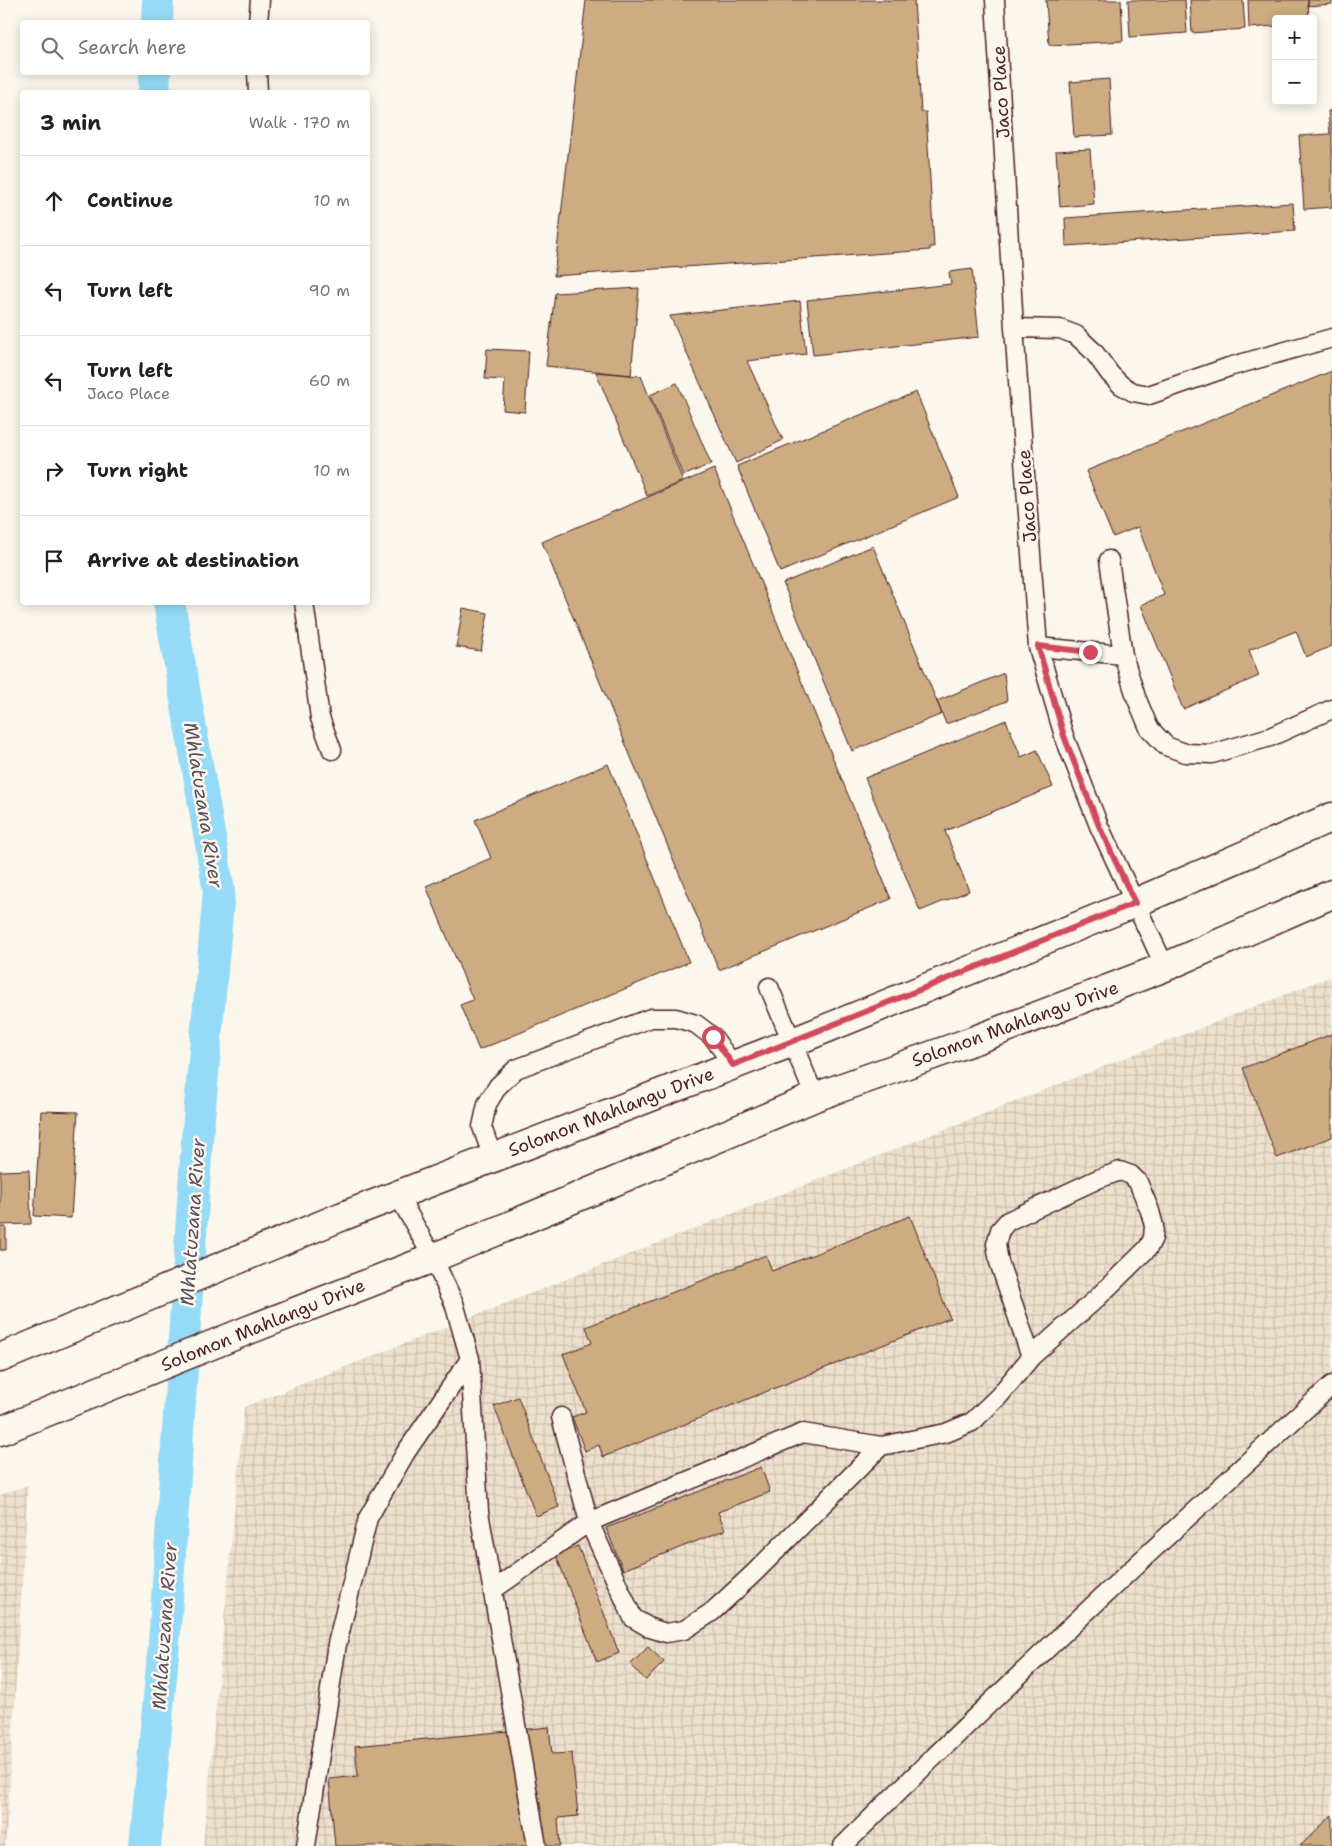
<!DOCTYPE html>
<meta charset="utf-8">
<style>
body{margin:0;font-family:"Shantell Sans",sans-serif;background:#f2f2f2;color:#202124}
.controls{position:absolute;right:15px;top:15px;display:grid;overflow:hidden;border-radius:5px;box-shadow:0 2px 12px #0003}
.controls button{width:45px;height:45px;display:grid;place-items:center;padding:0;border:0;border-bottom:1px solid #e0e0e0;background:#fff;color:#202124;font:25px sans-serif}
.stop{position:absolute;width:15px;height:15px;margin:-11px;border:4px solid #d1495b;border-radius:50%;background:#fff}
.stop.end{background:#d1495b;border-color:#fff;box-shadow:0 1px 5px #0008}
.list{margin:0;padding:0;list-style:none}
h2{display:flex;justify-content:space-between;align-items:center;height:65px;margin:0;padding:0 20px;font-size:21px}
h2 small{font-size:16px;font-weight:400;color:#757577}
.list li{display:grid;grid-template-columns:32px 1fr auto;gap:15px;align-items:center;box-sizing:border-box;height:90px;padding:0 20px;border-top:1px solid #e0e0e0}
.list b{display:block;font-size:19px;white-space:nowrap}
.list p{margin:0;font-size:16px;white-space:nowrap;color:#757577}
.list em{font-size:16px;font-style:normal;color:#757577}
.icon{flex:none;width:28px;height:28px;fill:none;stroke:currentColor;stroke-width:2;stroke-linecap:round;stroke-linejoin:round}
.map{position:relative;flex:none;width:1332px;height:1846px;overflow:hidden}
.search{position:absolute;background:#fff;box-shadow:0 2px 12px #0003;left:20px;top:20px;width:350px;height:55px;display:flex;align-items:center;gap:12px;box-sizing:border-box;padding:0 18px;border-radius:5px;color:#757577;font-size:19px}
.panel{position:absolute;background:#fff;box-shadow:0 2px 12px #0003;left:20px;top:90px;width:350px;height:515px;border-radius:5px}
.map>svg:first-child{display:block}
</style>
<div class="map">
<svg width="1332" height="1846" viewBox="0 0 1332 1846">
<defs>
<pattern id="industrial-grid" width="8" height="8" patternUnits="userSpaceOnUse" patternTransform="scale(1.25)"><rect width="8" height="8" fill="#ede0cc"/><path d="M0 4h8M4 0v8" fill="none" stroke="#cdc0af"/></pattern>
</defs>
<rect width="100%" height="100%" fill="#fbf7ec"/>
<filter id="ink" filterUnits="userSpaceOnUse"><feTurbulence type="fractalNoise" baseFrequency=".02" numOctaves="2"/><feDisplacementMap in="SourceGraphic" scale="10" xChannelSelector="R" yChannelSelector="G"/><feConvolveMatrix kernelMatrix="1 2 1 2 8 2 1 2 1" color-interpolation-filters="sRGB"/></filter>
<g filter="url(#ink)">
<path fill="url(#industrial-grid)" d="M1332,976V1846H203L244,1407Z
M28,1485L7,1826L5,1846H0V1495Z"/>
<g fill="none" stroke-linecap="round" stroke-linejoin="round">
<path stroke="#95dbf7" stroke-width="32" d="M157,22L158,0
M154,92L155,72
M145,1846L164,1644L197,1141L219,891L169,602"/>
</g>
<path fill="#ccac80" stroke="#4a1f2b" d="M586,0H914L921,112H926L934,247H930V250L554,276Z
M1046,0H1121L1123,41L1049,45Z
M1128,0H1185L1187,33L1130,37Z
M1190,0H1243L1245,29L1192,33Z
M1248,0H1308L1309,19H1276V26L1249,28Z
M1308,0H1332V4L1308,6Z
M1109,79L1112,135L1074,137L1070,82Z
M1328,111H1332V207L1304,209L1299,136L1330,134Z
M1090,149L1094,204L1060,207L1056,151Z
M1293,203L1295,231L1066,246L1065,218Z
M972,269L979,337L813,355L807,300L951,284L949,272Z
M639,288L631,375L546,366L555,293Z
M800,301L806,354L747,361L783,440L736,463L670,316Z
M487,349L529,351L525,412L503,410L505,380L485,379Z
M1332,371V646L1306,657L1296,631L1249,650L1259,676L1183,709L1141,605L1164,595L1138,527L1113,537L1086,471Z
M596,372L641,376L683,481L647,496Z
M677,383L711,464L683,476L650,395Z
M916,392L959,497L780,572L737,466Z
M714,469L891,899L719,970L542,542Z
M873,546L942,714L852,751L783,583Z
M463,608L488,613L481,651L456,647Z
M1004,673L1007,701L946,724L937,701Z
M1006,720L1021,757L1037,750L1053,787L945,831L969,891L920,911L865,778Z
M608,764L689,962L479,1050L460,1005L473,1000L426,886L491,858L475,820Z
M1332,1034V1137L1277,1158L1243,1068Z
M41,1111L78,1112L71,1218L34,1216Z
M29,1170L31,1224L0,1225V1171Z
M910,1216L950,1318L603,1457L599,1445L585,1451L572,1417L586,1412L563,1354L592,1343L586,1327L766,1255L772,1271Z
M0,1227H6V1250H0Z
M518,1397L559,1507L536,1516L494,1406Z
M761,1467L770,1492L718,1512L725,1530L623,1570L606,1528Z
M578,1546L619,1653L597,1662L556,1555Z
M648,1647L664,1662L646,1680L630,1665Z
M549,1727L552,1754L572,1753L578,1816L558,1818L560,1846H335L329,1779L358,1776L355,1746Z
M1332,1815V1846H1300Z"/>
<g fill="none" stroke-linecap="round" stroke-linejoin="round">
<g stroke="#4a1f2b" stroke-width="21">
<path id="service" d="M995,0L1014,328L1038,647L1064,736L1099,826L1165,967
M258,22L260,0
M257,72L258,92
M1014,328L1060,329L1076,335L1094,352L1110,374L1121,385L1133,392L1149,395L1229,367L1332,338
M1109,560L1123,655L1136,697L1149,728L1166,746L1185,753L1212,754L1270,737L1332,709
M304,602L320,718L332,750
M1038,647L1123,655
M769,987L815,1097
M493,1158L482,1127L487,1104L498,1086L516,1069L651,1018H676L696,1024L713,1037L733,1065
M398,1195L433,1258L454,1303L470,1359L479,1512L537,1846
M561,1417L589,1522L633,1618L650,1628L666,1633L684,1630L712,1612L753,1574L881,1446L946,1433L972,1422L999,1396L1031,1357L1096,1299L1148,1248L1153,1238L1154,1226L1150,1211L1138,1182L1131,1175L1120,1171L1098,1179L1008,1221L1000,1230L996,1244L999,1262L1031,1357
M493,1590L589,1522L803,1433L881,1446
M306,1846L337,1644L368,1518L406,1452L470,1359
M843,1846C1002,1688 1166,1536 1332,1385"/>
</g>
<g stroke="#4a1f2b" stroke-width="31">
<path id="secondary" d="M0,1358L343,1216L793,1042L1135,903L1332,817
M0,1431L246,1331L433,1258L815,1097L975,1040L1165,967L1332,894"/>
</g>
<use href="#service" stroke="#fbf7ec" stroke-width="18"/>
<use href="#secondary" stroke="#fbf7ec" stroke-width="28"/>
</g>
</g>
<g fill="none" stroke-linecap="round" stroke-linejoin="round" filter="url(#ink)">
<path stroke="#d1495b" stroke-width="6" d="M713,1037L733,1065L1135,903L1099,826L1064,736L1038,646L1090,652"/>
</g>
<g text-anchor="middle" stroke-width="5" stroke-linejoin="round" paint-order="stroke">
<g font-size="18" fill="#4a1f2b" stroke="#fbf7ec">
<text transform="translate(1001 92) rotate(-93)" y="6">Jaco Place</text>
<text transform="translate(1027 496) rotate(-94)" y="6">Jaco Place</text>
<text transform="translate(1015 1024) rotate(-20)" y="6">Solomon Mahlangu Drive</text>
<text transform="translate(611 1112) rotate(-21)" y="6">Solomon Mahlangu Drive</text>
<text transform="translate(263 1325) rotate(-22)" y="6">Solomon Mahlangu Drive</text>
</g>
<g font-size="19" font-style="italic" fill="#5d4e5e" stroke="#fbf7ec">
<text transform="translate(204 805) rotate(81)" y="7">Mhlatuzana River</text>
<text transform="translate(192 1222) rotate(-86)" y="7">Mhlatuzana River</text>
<text transform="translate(164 1626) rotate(-86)" y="7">Mhlatuzana River</text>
</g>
</g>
</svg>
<div class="controls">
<button>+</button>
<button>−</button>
</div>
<div class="stop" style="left:713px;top:1037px"></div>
<div class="stop end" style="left:1090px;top:652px"></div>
<div class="search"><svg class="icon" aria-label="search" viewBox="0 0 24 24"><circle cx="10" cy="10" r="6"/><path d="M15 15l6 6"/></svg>Search here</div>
<section class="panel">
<h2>3 min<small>Walk · 170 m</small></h2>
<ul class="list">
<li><svg class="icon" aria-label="ahead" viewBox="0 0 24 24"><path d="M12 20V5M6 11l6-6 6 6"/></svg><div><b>Continue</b></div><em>10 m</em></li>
<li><svg class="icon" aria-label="left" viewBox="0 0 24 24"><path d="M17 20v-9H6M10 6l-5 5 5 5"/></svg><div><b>Turn left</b></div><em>90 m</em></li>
<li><svg class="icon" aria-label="left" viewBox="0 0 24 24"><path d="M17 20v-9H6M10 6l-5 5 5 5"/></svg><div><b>Turn left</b><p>Jaco Place</p></div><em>60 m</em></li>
<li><svg class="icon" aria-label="right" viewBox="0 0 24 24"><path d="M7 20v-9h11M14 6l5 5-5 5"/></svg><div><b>Turn right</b></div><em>10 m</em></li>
<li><svg class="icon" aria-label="arrive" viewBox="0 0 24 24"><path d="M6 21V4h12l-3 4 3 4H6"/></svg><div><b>Arrive at destination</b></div></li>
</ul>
</section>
</div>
